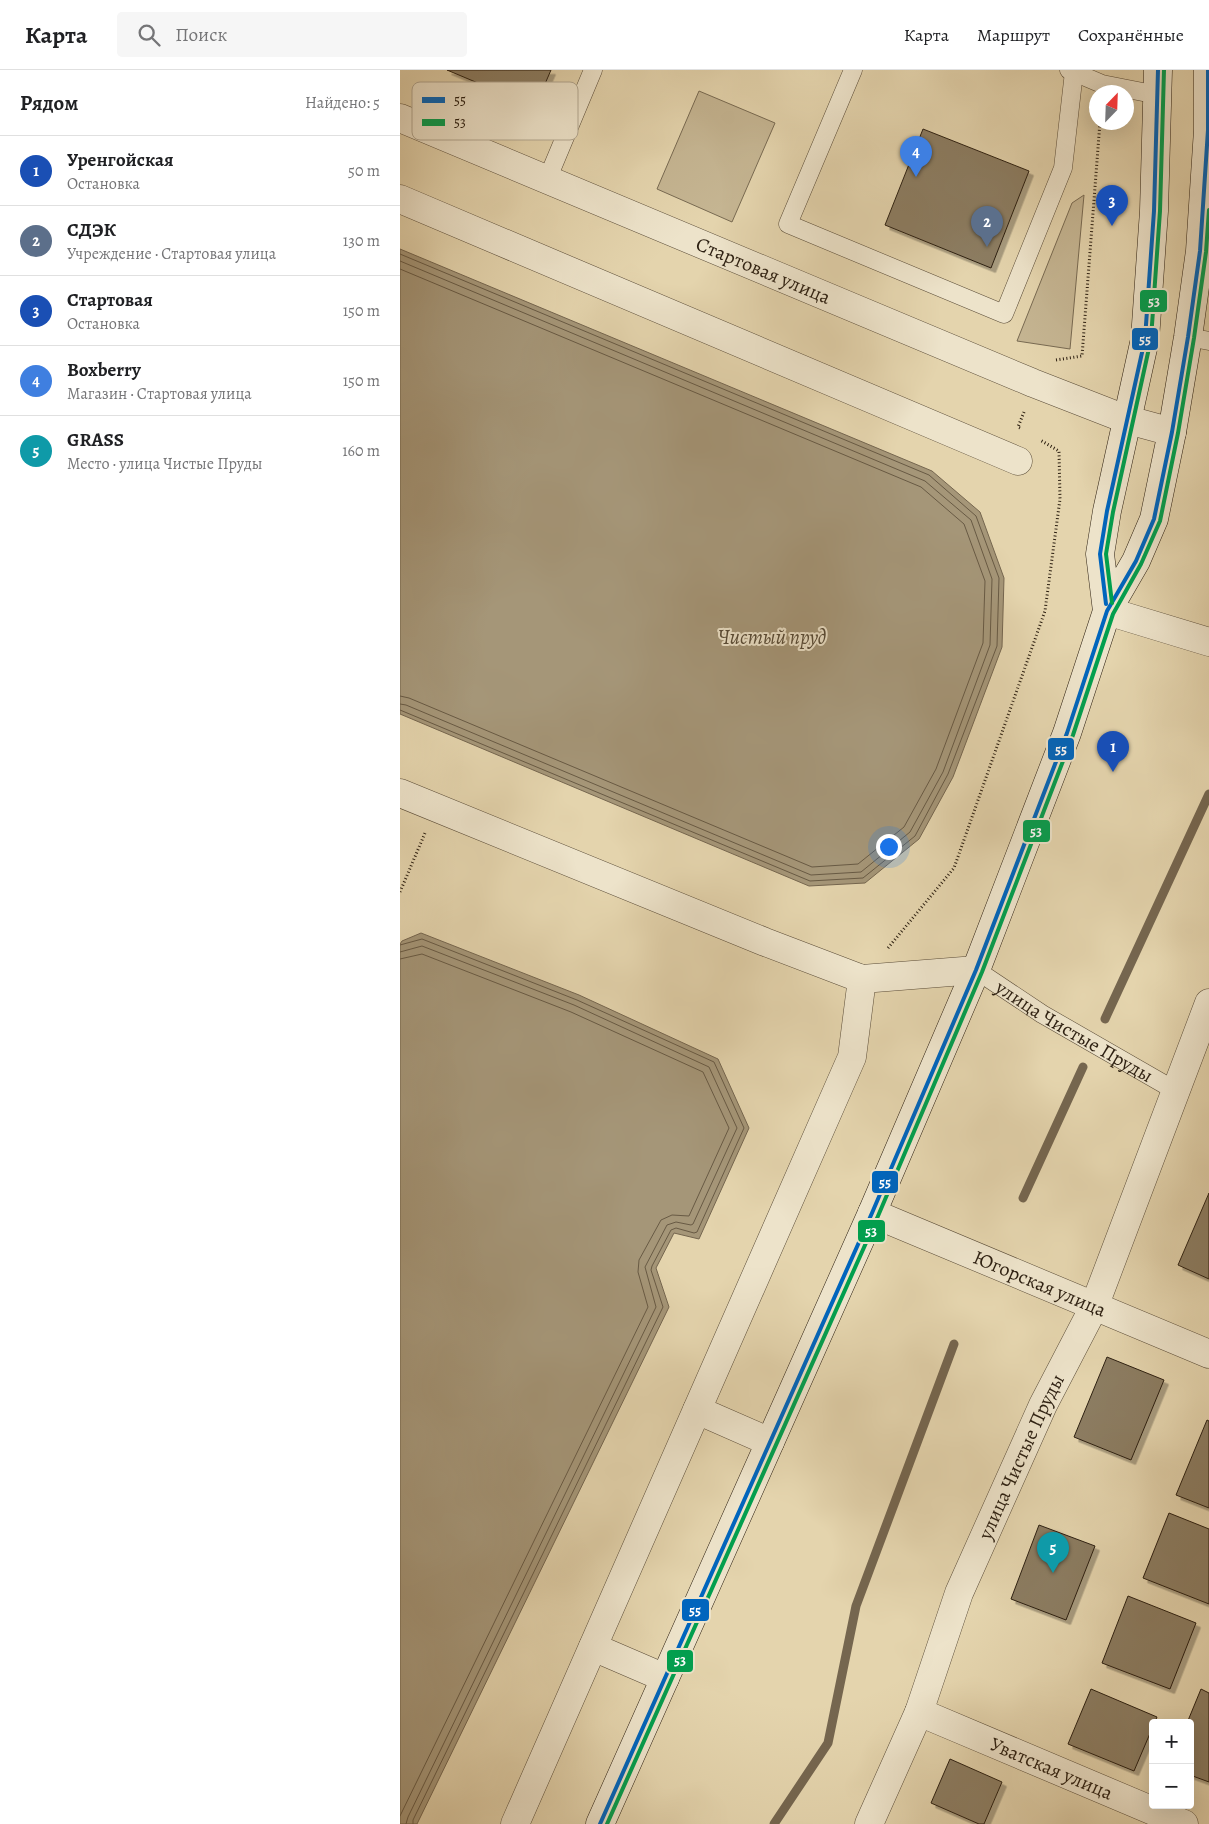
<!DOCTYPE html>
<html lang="ru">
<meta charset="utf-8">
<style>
body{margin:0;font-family:Alegreya,serif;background:#f6f6f6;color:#202124}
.controls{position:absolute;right:15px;bottom:15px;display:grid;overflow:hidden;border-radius:5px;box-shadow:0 5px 20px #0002}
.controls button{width:45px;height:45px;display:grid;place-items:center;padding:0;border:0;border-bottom:1px solid #e0e0e0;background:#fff;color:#202124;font:25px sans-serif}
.compass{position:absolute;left:689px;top:15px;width:45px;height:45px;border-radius:50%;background:#fff;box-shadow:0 5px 20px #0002;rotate:23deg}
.you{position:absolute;left:488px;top:776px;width:18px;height:18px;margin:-12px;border:4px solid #fff;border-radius:50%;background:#1a73e8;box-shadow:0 0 0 8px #1a73e833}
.badge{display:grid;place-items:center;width:32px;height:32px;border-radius:50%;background:#8f2418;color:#fff;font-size:16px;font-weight:700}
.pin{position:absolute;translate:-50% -41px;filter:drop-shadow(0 1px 2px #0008)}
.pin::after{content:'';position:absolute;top:26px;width:18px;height:15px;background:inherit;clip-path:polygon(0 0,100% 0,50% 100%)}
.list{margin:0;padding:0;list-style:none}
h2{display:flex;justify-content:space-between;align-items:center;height:65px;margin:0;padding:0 20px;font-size:21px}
h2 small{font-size:16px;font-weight:400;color:#757577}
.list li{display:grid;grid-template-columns:32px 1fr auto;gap:15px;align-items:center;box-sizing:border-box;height:70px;padding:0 20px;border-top:1px solid #e0e0e0}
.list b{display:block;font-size:19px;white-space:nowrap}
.list p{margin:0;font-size:16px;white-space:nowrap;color:#757577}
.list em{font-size:16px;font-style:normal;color:#757577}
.icon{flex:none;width:28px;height:28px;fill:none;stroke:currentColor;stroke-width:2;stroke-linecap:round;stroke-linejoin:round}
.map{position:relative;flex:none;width:809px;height:1754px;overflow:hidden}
header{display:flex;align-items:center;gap:30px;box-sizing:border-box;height:70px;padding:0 25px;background:#fff;border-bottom:1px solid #e0e0e0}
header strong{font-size:24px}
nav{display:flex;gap:28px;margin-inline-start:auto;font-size:18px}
.search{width:350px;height:45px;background:#f6f6f6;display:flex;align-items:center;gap:12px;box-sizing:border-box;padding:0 18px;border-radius:5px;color:#757577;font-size:19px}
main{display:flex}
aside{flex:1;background:#fff}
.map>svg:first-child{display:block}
</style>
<header>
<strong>Карта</strong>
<div class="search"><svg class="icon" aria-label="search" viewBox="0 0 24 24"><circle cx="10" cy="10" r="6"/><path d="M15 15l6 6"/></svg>Поиск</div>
<nav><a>Карта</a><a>Маршрут</a><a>Сохранённые</a></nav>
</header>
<main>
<aside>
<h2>Рядом<small>Найдено: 5</small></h2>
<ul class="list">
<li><span class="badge" style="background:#1a4fb4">1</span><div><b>Уренгойская</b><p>Остановка</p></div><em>50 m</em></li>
<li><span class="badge" style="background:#5c6f8a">2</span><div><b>СДЭК</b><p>Учреждение · Стартовая улица</p></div><em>130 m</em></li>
<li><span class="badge" style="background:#1a4fb4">3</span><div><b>Стартовая</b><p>Остановка</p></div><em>150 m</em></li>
<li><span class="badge" style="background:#3f7fe0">4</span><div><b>Boxberry</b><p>Магазин · Стартовая улица</p></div><em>150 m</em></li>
<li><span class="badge" style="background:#0f9aa8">5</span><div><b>GRASS</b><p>Место · улица Чистые Пруды</p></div><em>160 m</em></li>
</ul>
</aside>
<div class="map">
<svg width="809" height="1754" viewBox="0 0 809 1754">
<defs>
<filter id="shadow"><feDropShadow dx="4.5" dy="4.5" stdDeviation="0" flood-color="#0004"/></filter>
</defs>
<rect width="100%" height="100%" fill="#e4d4ad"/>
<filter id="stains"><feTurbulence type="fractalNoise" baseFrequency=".004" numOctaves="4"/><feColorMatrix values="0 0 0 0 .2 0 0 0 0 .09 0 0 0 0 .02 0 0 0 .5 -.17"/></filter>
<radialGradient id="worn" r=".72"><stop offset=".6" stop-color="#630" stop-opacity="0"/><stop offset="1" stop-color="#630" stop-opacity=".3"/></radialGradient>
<path fill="#c5b592" stroke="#786a52" d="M299,21L375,53L332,152L257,119Z
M684,125L670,279L617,271L672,133Z"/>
<path fill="#a59678" stroke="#75664f" d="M0,179L532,401L580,442L604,508L602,577L553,707L519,769L465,813L409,816L0,644Z
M21,863L179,925L318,989L349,1058L299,1169L274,1163L256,1198L269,1237L17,1754H0V874L2,871Z"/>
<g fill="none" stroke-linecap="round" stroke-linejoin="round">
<path stroke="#685a44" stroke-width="1" d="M0,184L529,405L576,446L599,508L597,576L548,704L515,766L463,808L410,811L0,640
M0,191L525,411L571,450L592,509L590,575L543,702L510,762L461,802L411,805L6,635L0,634
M0,199L521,417L564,454L585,511L583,573L536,699L504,757L458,794L412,797L9,628L0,626
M0,875L22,869L177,930L314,992L344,1058L297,1162L294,1163L276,1158L271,1160L252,1196L251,1200L263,1237L13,1750V1754
M0,882L22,876L174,935L309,997L337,1058L293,1154L291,1155L276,1152L267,1155L245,1197L256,1237L8,1747L6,1754
M0,889L22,884L171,942L303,1002L329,1058L289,1146L272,1145L261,1150L239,1190L238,1202L248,1237L0,1746"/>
<path stroke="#75664f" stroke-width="9" d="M705,949L809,724
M623,1128L683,997
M374,1754L428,1673L456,1536L554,1274"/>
</g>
<path fill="#8c7d62" stroke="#2c1f11" filter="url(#shadow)" d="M47,0H151L135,37Z
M523,59L629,101L591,198L485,155Z
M809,1123V1209L778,1195Z
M707,1287L764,1310L731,1390L674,1367Z
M807,1350L809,1351V1438L776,1425Z
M769,1443L809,1459V1534L743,1508Z
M639,1455L695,1476L666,1550L611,1529Z
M728,1526L796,1553L770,1619L702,1593Z
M691,1619L757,1647L734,1701L668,1674Z
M801,1619L809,1623V1712L790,1705V1653H787Z
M550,1689L602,1712L584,1754H579L531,1733Z"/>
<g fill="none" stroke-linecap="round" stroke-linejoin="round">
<g stroke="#5a4c38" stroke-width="19">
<g id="lane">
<path d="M453,0L388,154L604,244L663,98L674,2"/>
<path d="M669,0L702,14L758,25"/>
<path d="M147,110L193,0"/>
<path d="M788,267L809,271"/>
<path id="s1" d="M576,900L642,944L776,1021"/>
</g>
</g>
<g stroke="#5a4c38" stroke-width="29">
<g id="street">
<path id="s2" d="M0,48L633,313L728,350L772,362"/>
<path d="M0,129L618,391"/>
<path d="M707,541L809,572"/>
<path d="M0,723L365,872L462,909L576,900"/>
<path id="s3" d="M472,1143L809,1284"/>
<path d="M297,1340L370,1372"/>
<path d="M193,1577L265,1608"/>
<path id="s4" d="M519,1642L784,1754"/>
<path d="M115,1754L452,987L462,909"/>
<path id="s5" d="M469,1754L519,1642L559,1523L643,1335L694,1237L809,933"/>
</g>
</g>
<g stroke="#2c1f11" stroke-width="29">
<path id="secondary" d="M707,541L700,484L707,441L745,269L754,141L758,0
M200,1754L472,1143L576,900L667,663L707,541L736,491L754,449L772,362L788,267L800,181L808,60V0"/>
</g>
<path stroke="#2c1f11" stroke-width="3" stroke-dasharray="1 2.5" stroke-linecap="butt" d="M656,290L682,286L700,52
M620,358L618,357L624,342
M0,822L25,763
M488,878L554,798L645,541L660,429L659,381L640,370"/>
<use href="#lane" stroke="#ede3ca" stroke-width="18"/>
<use href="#street" stroke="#ede3ca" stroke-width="28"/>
<use href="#secondary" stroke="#ede3ca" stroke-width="28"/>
<g stroke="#ede3ca" stroke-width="8">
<path id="bus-1" d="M706,534L700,484L707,441L745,269L754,141L758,0
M200,1754L472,1143L576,900L667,663L707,541L736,491L754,449L772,362L788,267L800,181L808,60V0"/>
</g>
<g stroke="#ede3ca" stroke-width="8">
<path id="bus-2" d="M712,533L706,484L713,442L751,269L760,141L764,0
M207,1754L478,1146L582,902L673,665L713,544L741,494L760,451L778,363L794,268L806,182L809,140"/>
</g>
<use href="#bus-1" stroke="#0065bd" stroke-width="4"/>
<use href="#bus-2" stroke="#029f4e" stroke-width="4"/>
</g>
<g text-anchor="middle" stroke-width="4" stroke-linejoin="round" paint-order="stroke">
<g font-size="20" fill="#2c1f11" stroke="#ede3ca">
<text dy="7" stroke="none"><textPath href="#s2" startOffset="394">Стартовая улица</textPath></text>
<text dy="7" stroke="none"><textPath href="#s1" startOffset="116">улица Чистые Пруды</textPath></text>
<text dy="7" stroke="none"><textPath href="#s3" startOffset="182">Югорская улица</textPath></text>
<text dy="7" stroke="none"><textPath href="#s5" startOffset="398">улица Чистые Пруды</textPath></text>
<text dy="7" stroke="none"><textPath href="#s4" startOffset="144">Уватская улица</textPath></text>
</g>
<g font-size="21" font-style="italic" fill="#564935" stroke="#ede3ca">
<text x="372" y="574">Чистый пруд</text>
</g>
</g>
<rect x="12" y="12" width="166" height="58" rx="8" fill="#ede3ca" stroke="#b3a892" stroke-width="1"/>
<rect x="22" y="27" width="23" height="6" fill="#0065bd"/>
<rect x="22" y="49" width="23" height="7" fill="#029f4e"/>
<g font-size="14" fill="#2c1f11">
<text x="54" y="35">55</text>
<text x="54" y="57">53</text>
</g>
<g stroke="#ede3ca" stroke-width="2">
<rect x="739" y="219" width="29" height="24" rx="5" fill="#029f4e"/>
<rect x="731" y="257" width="28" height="24" rx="5" fill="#0065bd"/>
<rect x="647" y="667" width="28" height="24" rx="5" fill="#0065bd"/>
<rect x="622" y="749" width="29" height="24" rx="5" fill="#029f4e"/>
<rect x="471" y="1100" width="28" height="24" rx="5" fill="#0065bd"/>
<rect x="457" y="1149" width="29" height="24" rx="5" fill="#029f4e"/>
<rect x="281" y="1528" width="29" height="24" rx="5" fill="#0065bd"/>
<rect x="266" y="1579" width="28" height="24" rx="5" fill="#029f4e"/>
</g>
<g font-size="14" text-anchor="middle" font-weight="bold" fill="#fff">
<text x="754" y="236">53</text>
<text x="745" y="274">55</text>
<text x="661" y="684">55</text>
<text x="636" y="766">53</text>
<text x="485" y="1117">55</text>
<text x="471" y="1166">53</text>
<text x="295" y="1545">55</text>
<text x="280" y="1595">53</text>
</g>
<rect width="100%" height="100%" filter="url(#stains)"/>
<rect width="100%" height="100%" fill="url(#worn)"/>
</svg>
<div class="controls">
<button>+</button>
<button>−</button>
</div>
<svg class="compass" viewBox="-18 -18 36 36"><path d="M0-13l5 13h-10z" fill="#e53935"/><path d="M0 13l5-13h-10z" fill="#757577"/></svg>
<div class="you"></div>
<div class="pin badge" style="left:713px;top:702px;background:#1a4fb4">1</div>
<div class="pin badge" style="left:587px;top:177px;background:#5c6f8a">2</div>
<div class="pin badge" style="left:712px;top:156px;background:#1a4fb4">3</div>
<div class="pin badge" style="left:516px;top:107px;background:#3f7fe0">4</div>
<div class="pin badge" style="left:653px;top:1503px;background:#0f9aa8">5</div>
</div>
</main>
